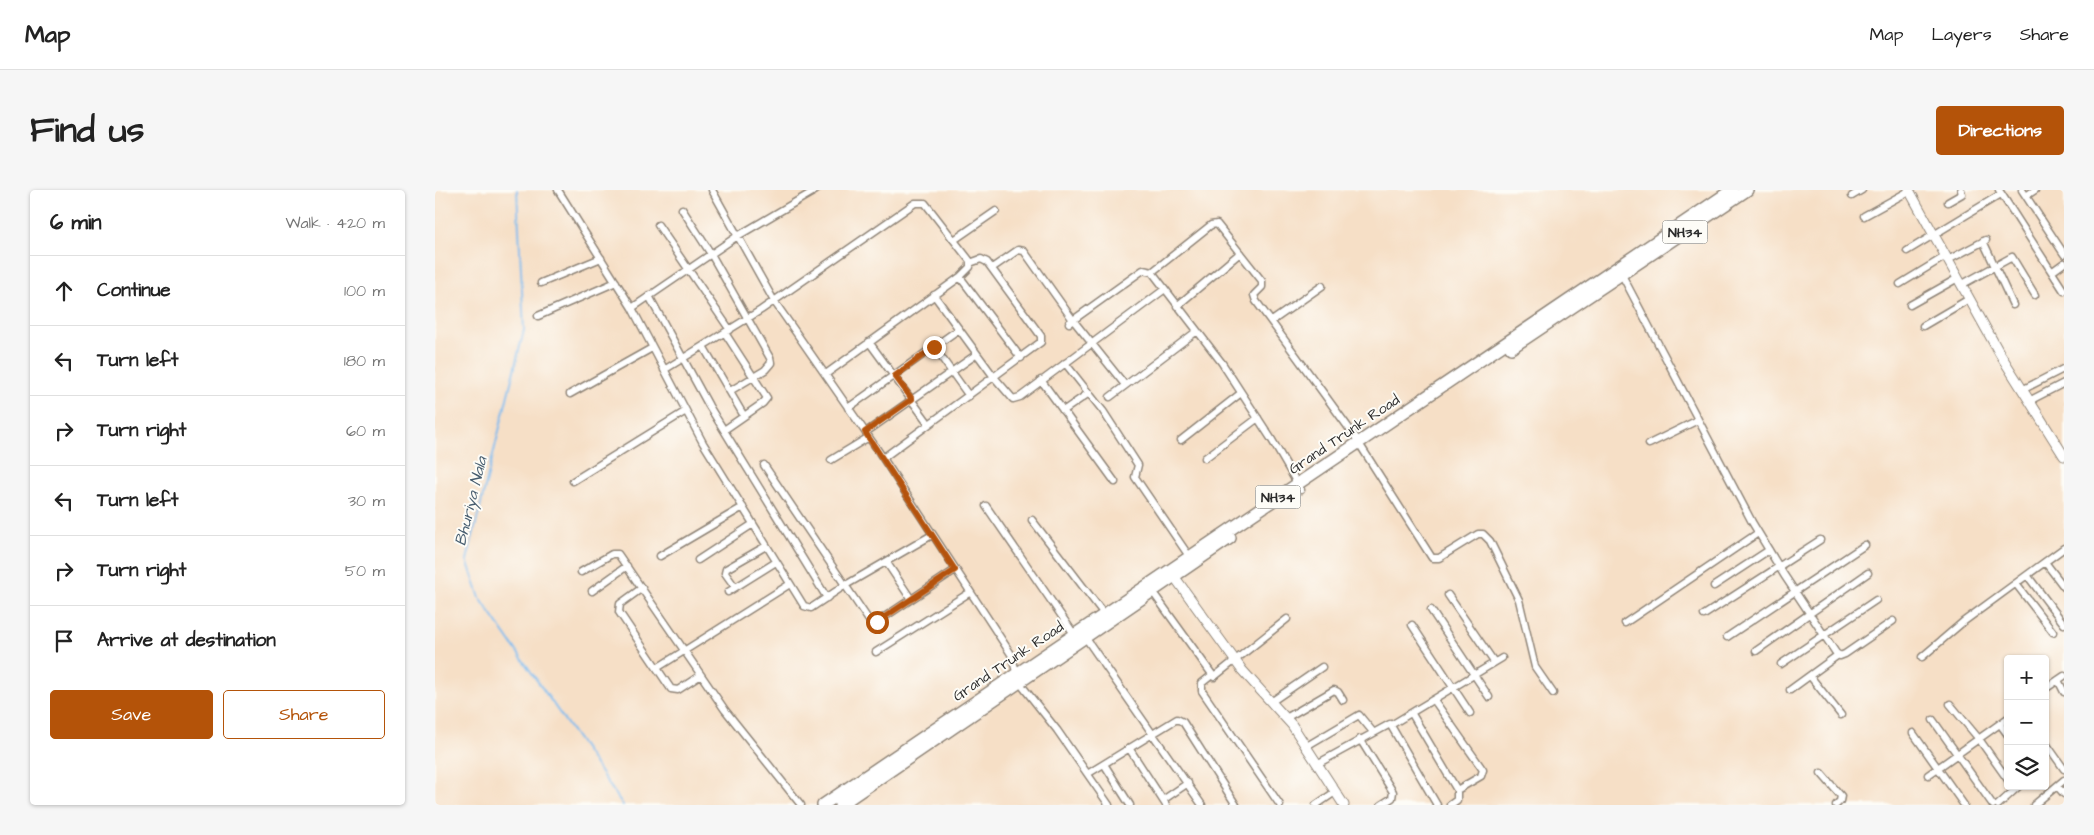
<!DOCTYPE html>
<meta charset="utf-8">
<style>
body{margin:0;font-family:"Architects Daughter",sans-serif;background:#f6f6f6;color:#222}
.controls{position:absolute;right:15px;bottom:15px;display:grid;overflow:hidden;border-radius:5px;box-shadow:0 1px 4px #0004}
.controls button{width:45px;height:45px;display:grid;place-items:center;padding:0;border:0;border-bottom:1px solid #e0e0e0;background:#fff;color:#222;font:25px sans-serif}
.stop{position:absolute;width:15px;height:15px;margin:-11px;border:4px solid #b45309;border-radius:50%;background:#fff}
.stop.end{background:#b45309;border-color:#fff;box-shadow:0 1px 5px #0008}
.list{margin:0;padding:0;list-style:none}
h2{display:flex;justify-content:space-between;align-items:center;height:65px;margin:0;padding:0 20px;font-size:21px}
h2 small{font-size:16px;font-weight:400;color:#767676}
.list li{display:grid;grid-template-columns:32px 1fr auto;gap:15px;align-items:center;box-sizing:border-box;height:70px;padding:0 20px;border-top:1px solid #e0e0e0}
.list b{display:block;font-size:19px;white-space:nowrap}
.list em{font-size:16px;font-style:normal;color:#767676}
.actions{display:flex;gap:10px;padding:15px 20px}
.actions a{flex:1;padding:11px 0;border:1px solid #b45309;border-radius:5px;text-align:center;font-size:18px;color:#b45309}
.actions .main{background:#b45309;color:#fff}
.icon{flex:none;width:28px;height:28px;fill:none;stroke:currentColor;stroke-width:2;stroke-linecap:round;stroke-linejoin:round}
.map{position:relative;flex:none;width:1629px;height:615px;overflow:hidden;border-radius:5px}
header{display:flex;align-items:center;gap:30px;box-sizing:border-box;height:70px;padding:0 25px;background:#fff;border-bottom:1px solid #e0e0e0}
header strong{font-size:24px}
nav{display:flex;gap:28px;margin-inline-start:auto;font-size:18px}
.intro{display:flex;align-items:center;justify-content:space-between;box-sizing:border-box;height:120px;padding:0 30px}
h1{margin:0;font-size:35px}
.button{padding:12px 22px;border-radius:5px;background:#b45309;color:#fff;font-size:18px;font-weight:700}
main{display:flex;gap:30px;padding:0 30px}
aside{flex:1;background:#fff;border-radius:5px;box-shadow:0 1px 4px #0004}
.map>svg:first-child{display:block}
</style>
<header>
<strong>Map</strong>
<nav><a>Map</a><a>Layers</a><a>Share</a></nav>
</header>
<div class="intro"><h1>Find us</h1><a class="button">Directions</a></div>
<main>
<aside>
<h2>6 min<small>Walk · 420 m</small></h2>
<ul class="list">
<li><svg class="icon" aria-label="ahead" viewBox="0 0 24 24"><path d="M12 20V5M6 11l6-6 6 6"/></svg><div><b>Continue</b></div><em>100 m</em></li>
<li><svg class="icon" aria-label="left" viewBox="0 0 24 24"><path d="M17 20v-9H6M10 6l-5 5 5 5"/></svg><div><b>Turn left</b></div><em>180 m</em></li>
<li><svg class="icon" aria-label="right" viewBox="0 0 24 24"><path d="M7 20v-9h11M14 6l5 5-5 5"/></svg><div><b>Turn right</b></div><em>60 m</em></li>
<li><svg class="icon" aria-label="left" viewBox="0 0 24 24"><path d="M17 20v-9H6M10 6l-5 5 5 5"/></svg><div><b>Turn left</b></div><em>30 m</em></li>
<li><svg class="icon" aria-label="right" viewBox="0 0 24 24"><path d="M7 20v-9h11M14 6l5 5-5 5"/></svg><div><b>Turn right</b></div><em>50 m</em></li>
<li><svg class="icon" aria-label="arrive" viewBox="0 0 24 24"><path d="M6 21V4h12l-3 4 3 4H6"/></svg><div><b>Arrive at destination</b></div></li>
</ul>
<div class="actions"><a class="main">Save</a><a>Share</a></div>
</aside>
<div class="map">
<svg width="1629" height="615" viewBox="0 0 1629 615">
<rect width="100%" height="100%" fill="#fdfcf7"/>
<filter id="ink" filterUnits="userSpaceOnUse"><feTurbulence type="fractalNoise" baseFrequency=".02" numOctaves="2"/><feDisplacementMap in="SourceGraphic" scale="10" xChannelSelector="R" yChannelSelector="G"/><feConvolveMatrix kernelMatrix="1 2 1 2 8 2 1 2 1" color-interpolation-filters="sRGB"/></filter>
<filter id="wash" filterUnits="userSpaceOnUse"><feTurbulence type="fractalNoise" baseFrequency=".0096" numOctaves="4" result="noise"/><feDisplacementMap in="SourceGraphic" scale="20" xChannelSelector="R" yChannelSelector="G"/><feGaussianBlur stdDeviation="1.12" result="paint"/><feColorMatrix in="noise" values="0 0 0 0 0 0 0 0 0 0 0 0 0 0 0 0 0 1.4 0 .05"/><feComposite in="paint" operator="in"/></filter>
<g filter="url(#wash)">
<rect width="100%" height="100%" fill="#f6dfc6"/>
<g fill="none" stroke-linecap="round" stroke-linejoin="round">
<path stroke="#7abaee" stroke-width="2" d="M82,0L89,140L32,370L45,408L188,615"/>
</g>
</g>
<g filter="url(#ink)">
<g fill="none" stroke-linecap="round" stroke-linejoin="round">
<g stroke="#908578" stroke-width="9">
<path id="street" d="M123,0L197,118L268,253L369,416L376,418L409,396L497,345
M277,0L339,111L440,256L576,464L584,492L622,540L674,615
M1564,0L1629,101
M1587,0L1629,64
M1417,6L1427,0
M1591,6L1600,0
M1513,12L1527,4L1526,0
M247,19L276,64L335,168L336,173L330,180L295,201
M1429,26L1476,0
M223,35L295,140
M519,50L561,21
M1548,51L1578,115
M1472,61L1566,4
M1513,70L1551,50
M557,78L583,60L589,61L638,130L690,195
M1618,81L1629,73
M717,82L776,35L782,34L827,91V97L819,105L821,111L924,252
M1187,85L1317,332L1349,385L1401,463L1405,466L1410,464L1458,431
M525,87L586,168
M106,93L166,68
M1465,94L1511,66
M1526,95L1577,67L1600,105
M499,105L559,187L578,209L585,207L730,99
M214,106L274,216L392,408
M1475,115L1523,88
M742,116L805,63
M197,118L301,47L381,0
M103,126L181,92
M837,131L887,96
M634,133L708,80L717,82L787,173L837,250L866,300
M1488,136L1534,109
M434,152L494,234
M268,156L309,226
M499,157L534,206
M630,173L668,221L703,275L700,287L754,366
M229,180L326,120L480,13H490L535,71V77L525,87L391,184
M606,190L680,292
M1587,200L1628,179
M135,204L217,158
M675,207L762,141
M1594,211L1629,193
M413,218L524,139
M628,221L654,203
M289,240L328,213L332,208L290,143
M431,242L542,164
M746,250L806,203
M1214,254L1263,230
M927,258L997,368H1004L1043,344H1048L1055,351L1084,410L1100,477L1118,503
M448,268L606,152V146L552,72L546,69L535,73
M770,268L823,228
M396,270L434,247
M329,275L435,432H442L520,380
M138,291L251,221
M551,316L639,444
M597,330L669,424
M225,366L308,317
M263,370L318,334
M1610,372L1629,397
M452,373L476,409
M146,382L177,364H183L290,520L366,615
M1592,385L1629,434
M1581,394L1618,442
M1279,396L1334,360
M300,397L290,383L291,379L331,356
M207,398L185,414L184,422L236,499L243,500L266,485
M157,401L192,376
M717,401L779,487L852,429
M293,402L341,372
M1013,405L1059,472
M996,420L1054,507
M1269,425L1385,350
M1190,433L1323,343
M977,435L1035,523
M650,447L767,615
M1292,447L1430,355
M1321,461L1433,383
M441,462L534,403
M1487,467L1528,432L1629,358
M1346,474L1441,410
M222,478L355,394
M777,485L767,493V501L845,615
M1375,486L1406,525
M1623,490L1629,502
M1610,499L1629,486
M1355,500L1403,465
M999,510L1048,580L1046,586L1022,600
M836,512L887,477
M1515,514L1544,549L1573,590
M977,524L1022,600V610L1015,615
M851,528L899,500L903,502L908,510
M1498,530L1558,615
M1565,534L1573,545
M956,535L1067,468
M1478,543L1529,615
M925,549L958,602L957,608L946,615
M1610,552L1629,579
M870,557L924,525L938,542
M694,558L731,615
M669,574L695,615
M882,574L955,534L1002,615
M654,583L742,529L748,532L801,615
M1386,583L1406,606L1405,611L1401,615
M1493,585L1573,528
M1622,596L1629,604
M728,610L753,593
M881,615L900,602
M1563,615L1584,596
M1599,615L1629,590"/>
</g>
<g stroke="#908578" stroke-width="11">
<path id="secondary" d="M1474,0L1565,164L1629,266
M736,382L807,480L857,535L909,615"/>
</g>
<g stroke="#908578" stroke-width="14">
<path id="highway" d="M1076,158L1312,0
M388,615L1297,0
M405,615L795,348"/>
</g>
<use href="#street" stroke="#fff" stroke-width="6"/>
<use href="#secondary" stroke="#fff" stroke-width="9"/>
<use href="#highway" stroke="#fff" stroke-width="11"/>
</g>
</g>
<g fill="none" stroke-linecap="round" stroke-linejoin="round" filter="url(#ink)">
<path stroke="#b45309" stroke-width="6" d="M442,432L520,380L430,242L477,209L460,186L499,157"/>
</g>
<g text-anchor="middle" stroke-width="4" stroke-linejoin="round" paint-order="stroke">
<g fill="#fdfcf7" stroke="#6a6a68" stroke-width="1">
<rect x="1227.5" y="30.5" width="45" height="23" rx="4"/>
<rect x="820.5" y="295.5" width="45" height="23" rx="4"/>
</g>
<g font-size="14" font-weight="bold" fill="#2b2b2b">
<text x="1250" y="47">NH34</text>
<text x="843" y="312">NH34</text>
</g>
<g font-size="15" fill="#2b2b2b" stroke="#fdfcf7">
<text transform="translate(909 244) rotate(-34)" y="5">Grand Trunk Road</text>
<text transform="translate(573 471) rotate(-34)" y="5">Grand Trunk Road</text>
</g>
<g font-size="16" font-style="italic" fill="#475d6f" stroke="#fdfcf7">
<text transform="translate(35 311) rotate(-76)" y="6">Bhuriya Nala</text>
</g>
</g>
</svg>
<div class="controls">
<button>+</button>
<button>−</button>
<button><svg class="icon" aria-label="layers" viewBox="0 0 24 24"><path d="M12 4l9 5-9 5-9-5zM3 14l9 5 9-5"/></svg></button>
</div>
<div class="stop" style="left:442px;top:432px"></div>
<div class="stop end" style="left:499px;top:157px"></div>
</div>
</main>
